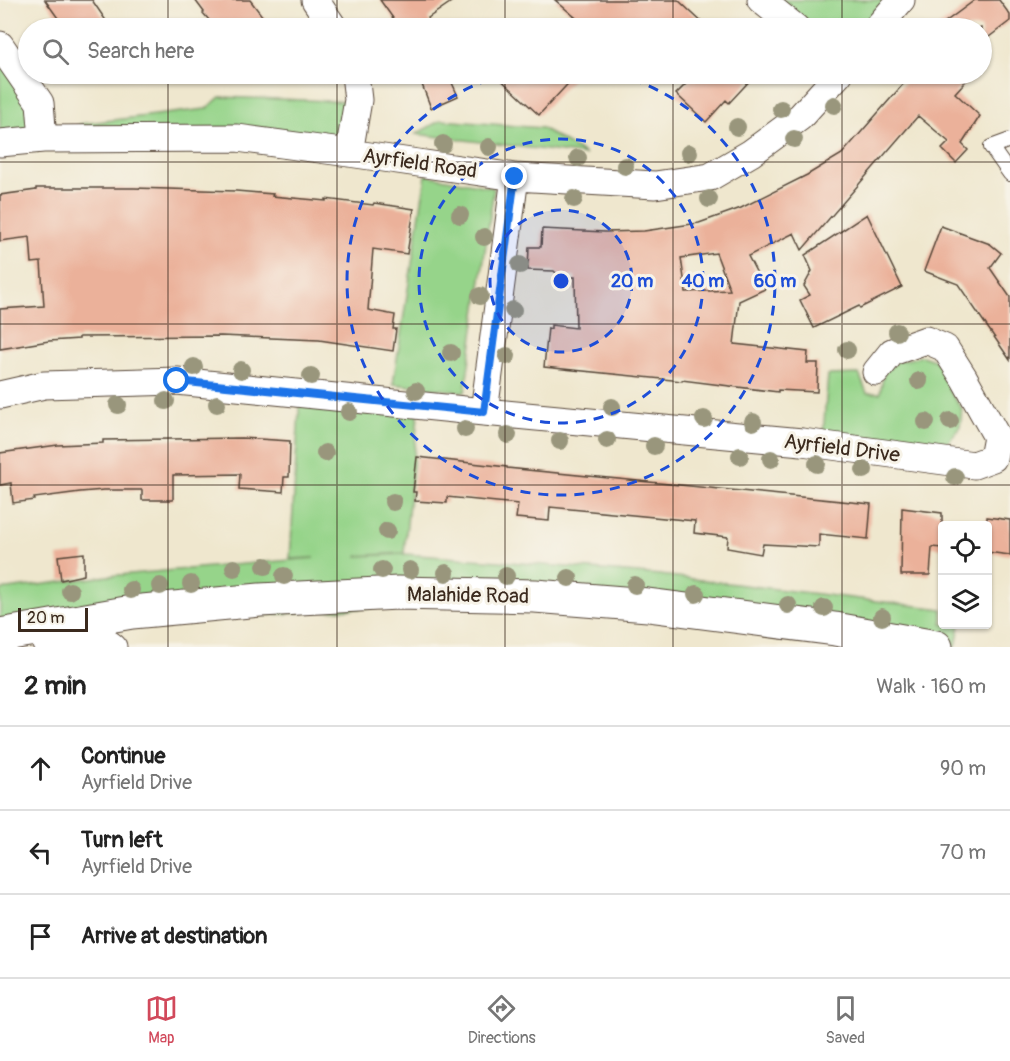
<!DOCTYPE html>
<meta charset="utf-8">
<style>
body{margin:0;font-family:Pangolin,sans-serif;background:#f2f2f2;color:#222}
.controls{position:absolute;right:18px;bottom:18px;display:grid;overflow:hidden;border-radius:6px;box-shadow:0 2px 4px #0004}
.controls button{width:54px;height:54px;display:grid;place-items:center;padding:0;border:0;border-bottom:2px solid #e0e0e0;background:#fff;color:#222;font:30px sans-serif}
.scale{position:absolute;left:18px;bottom:15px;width:70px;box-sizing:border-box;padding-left:6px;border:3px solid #3b2a1e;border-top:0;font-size:16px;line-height:21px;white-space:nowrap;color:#3b2a1e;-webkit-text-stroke:4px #f7f3e8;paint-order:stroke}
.stop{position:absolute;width:18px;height:18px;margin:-14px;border:4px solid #1a73e8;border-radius:50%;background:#fff}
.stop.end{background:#1a73e8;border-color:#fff;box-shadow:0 2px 6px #0008}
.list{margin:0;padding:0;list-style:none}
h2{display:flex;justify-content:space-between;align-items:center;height:78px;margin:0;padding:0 24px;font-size:26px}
h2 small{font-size:20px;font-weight:400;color:#767676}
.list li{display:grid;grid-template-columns:39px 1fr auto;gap:18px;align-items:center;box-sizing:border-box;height:84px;padding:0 24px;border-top:2px solid #e0e0e0}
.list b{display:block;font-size:22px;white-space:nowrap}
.list p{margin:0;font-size:20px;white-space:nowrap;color:#767676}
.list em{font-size:20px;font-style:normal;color:#767676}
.icon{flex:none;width:33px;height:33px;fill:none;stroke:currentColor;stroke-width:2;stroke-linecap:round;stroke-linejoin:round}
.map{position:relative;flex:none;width:1010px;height:647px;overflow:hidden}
.search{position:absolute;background:#fff;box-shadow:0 2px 4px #0004;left:18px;right:18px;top:18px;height:66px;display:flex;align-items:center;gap:15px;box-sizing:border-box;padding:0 21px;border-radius:33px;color:#767676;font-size:22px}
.sheet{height:330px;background:#fff}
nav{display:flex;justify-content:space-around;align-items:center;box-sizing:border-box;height:84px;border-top:2px solid #e0e0e0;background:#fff;font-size:16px;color:#767676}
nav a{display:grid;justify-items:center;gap:3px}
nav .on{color:#d1495b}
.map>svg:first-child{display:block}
</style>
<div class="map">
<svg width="1010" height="647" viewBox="0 0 1010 647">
<rect width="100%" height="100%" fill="#f7f3e8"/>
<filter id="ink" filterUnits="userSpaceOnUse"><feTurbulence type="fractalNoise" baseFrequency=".0167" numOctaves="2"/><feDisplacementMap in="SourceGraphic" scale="12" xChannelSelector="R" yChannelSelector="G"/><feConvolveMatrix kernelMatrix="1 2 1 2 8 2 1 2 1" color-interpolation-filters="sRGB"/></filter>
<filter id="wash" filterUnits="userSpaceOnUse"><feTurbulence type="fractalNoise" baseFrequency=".008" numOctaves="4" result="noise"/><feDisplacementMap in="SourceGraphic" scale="24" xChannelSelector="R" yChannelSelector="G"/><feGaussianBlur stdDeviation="1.35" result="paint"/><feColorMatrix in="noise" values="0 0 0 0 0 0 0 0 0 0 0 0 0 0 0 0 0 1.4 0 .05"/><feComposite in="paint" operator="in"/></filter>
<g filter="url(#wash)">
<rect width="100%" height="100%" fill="#efe7ce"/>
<path fill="#96d48a" stroke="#687f54" stroke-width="1.5" d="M763,0H899L875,28H797Z
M0,43L41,96L62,137L0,143Z
M220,97L357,102L349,152L64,137L80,124L206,109Z
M441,120L542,128L586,155L416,134Z
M426,175L494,188L465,392L393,384Z
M922,356L934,360L946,371L949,390L962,409L960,427L945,446L823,434L828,375L859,374L867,393H880L884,373L896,362Z
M300,394L419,406L404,553L357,556L404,554L498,561L660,575L942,609V624L960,625L956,647H940L535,596L0,634V590L108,576L314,558L290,559Z"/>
<g id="blocks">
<path fill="#ebb19a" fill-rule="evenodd" d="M45,0H92L111,28H65Z
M195,0H250L266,21L256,28H216L203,13L204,12Z
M380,0H454L428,18L432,28H400Z
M555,0H678L708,28H588Z
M975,0H999L1010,15V21L981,43V28H937Z
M418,74H448L458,96L431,108Z
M495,74H577L539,115Z
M696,74H756L729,103L726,100L706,122L676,94Z
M912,74H972L955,93L980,116L962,144L968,150L956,163L942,149L949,142L918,116L802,250L794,233L748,256L765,289L739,301L734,344L808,352L807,363H818L817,392L778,390V392L682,380V381L544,367L548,328L551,329V325L576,328L575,277H560L554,271L528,270L529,247H541L542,229L605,232L644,231L699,223L741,208L807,175L842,154ZM716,253L730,290L686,292L681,258Z
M36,188H134L236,191L273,194L272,196L326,201V199L373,205L374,203L414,209L407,254L373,249L368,310L395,315L393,329H396L393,351L319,340L221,336L79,337V339L49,341L0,349V309L44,306L41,262L32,263L30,237L0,241V195L36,190Z
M867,214L902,287L860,308L859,306L814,328L800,300L810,295L804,286L812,271L805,255Z
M941,226L990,244L1001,253L990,268L1010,297V360L958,284L924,271Z
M241,438L290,441L289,477H284L283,492L239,489L240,474L173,475V500H142V490H104L80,492L34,498L35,500L13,503L11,483L0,485V453L58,445L103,443V440Z
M417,457L507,467V468L871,504L868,539L819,534V547L763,544L761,554L727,548L728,537L694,533L695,521L550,507L549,521L516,518L518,504L447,497V503L415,501L416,492H413Z
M902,508L942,513V548L932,547L930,575H901Z
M987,517L1010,520V555L987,552Z
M84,553V575L61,580L58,556Z"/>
</g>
</g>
<g filter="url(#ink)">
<use href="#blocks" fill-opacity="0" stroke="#564638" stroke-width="1.5"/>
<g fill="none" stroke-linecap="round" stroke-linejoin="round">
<g stroke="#564638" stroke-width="16">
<path id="lane" d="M1010,140L991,147L1010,174"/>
</g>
<g stroke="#564638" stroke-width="29">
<path id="street" d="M315,0L334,28
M761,0L796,28
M877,28L901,0
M0,45L40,103L43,139
M0,143L43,139L237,138L349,153L515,177L655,185L710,177L751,153L800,117L839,74
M349,153L358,100L355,74
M0,395L44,385L177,381L484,412L802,442L974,465L993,458L997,437L964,378L945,348L926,340L892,352L876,372
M484,412L515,177
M46,643C67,639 95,631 113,647"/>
</g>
<g stroke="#564638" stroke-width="35">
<path id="secondary" d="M0,635L132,612L260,600L398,593L535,596L648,605L835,629L936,647"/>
</g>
<use href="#lane" stroke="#fff" stroke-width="14"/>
<use href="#street" stroke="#fff" stroke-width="27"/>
<use href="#secondary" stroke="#fff" stroke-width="33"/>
</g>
<g fill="#99967c">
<circle cx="834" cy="105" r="9"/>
<circle cx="781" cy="109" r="9"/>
<circle cx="737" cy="127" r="9"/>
<circle cx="794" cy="139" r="9"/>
<circle cx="443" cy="144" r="9"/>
<circle cx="489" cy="147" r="9"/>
<circle cx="689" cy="153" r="9"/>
<circle cx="578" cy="158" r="9"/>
<circle cx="625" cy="166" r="9"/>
<circle cx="574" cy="199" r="9"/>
<circle cx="709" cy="199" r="9"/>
<circle cx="460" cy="215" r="9"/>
<circle cx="484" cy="237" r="9"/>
<circle cx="520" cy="265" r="9"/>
<circle cx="480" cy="296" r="9"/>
<circle cx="513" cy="310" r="9"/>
<circle cx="897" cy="332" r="9"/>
<circle cx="847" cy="350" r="9"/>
<circle cx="451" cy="353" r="9"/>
<circle cx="507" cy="356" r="9"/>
<circle cx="194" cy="367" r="9"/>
<circle cx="241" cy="370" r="9"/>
<circle cx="311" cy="376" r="9"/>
<circle cx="919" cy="381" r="9"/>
<circle cx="416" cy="391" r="9"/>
<circle cx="166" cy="401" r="9"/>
<circle cx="217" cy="404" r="9"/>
<circle cx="118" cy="405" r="9"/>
<circle cx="612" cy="407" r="9"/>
<circle cx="349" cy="412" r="9"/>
<circle cx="704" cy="419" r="9"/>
<circle cx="950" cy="421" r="9"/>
<circle cx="753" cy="422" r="9"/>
<circle cx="926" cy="422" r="9"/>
<circle cx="465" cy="429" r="9"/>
<circle cx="508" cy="435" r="9"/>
<circle cx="607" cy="440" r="9"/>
<circle cx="560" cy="441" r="9"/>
<circle cx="654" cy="446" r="9"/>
<circle cx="325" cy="453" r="9"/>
<circle cx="740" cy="456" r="9"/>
<circle cx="771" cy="459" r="9"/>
<circle cx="817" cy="464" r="9"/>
<circle cx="864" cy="470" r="9"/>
<circle cx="955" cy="477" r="9"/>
<circle cx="393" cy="502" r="9"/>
<circle cx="387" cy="531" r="9"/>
<circle cx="265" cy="566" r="9"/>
<circle cx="234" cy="568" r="9"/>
<circle cx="382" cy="570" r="9"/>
<circle cx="410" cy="570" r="9"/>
<circle cx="446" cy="573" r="9"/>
<circle cx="284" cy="576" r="9"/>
<circle cx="506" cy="576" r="9"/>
<circle cx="569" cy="578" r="9"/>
<circle cx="191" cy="584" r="9"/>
<circle cx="635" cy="585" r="9"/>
<circle cx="160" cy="586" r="9"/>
<circle cx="131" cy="590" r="9"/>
<circle cx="70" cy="591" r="9"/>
<circle cx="696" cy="594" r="9"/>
<circle cx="788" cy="605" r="9"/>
<circle cx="824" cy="608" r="9"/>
<circle cx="882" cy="617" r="9"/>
</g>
</g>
<g fill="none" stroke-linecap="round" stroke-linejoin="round" filter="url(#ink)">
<path stroke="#1a73e8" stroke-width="8" d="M177,381L484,412L515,177"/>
</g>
<path fill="none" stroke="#3b2a1e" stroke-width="1.5" stroke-opacity="0.55" d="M168,0V28M337,0V28M505,0V28M673,0V28M842,0V28M168,74V647M337,74V647M505,74V647M673,74V647M842,74V647M0,162H1010M0,324H1010M0,485H1010"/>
<circle cx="561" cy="281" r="71" fill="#1d4ed8" fill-opacity=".12"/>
<g fill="none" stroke="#1d4ed8" stroke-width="3" stroke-dasharray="10 8">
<circle cx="561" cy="281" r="71"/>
<circle cx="561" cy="281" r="142"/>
<path d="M615 74A214 214 0 1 1 507 74"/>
</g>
<g text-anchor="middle" stroke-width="6" stroke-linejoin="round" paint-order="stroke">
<g font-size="21" fill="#3b2a1e" stroke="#f7f3e8">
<text transform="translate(420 163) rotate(8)" y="7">Ayrfield Road</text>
<text transform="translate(842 448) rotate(7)" y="7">Ayrfield Drive</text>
<text transform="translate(468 595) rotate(1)" y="7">Malahide Road</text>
</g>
</g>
<circle cx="561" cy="281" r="9" fill="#1d4ed8" stroke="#f7f3e8" stroke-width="3"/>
<g font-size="18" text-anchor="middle" font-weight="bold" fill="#1d4ed8" stroke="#f7f3e8" stroke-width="6" stroke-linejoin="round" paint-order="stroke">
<text x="632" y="287">20 m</text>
<text x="703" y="287">40 m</text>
<text x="775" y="287">60 m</text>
</g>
</svg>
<div class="controls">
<button><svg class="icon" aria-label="locate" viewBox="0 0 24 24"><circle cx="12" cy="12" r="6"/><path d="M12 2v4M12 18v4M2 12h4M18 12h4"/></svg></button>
<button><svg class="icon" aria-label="layers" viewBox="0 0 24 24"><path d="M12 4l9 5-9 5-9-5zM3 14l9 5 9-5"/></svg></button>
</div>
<div class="scale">20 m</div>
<div class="stop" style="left:177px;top:381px"></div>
<div class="stop end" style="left:515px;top:177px"></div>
<div class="search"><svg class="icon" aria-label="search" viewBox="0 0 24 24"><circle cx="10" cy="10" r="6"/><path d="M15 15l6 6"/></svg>Search here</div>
</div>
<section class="sheet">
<h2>2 min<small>Walk · 160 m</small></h2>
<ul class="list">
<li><svg class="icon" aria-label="ahead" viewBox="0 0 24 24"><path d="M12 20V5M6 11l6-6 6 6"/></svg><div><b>Continue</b><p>Ayrfield Drive</p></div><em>90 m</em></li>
<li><svg class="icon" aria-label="left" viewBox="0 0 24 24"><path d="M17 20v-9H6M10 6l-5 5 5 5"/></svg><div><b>Turn left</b><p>Ayrfield Drive</p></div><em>70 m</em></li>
<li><svg class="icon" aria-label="arrive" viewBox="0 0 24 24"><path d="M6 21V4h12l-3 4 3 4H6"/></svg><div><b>Arrive at destination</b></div></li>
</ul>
</section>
<nav>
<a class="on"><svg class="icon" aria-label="map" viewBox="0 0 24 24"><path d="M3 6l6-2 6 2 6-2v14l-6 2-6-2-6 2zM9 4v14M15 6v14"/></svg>Map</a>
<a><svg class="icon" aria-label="directions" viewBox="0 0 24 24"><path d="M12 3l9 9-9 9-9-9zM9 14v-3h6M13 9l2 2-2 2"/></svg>Directions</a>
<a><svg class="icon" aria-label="saved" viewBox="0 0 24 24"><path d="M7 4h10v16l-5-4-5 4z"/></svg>Saved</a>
</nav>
